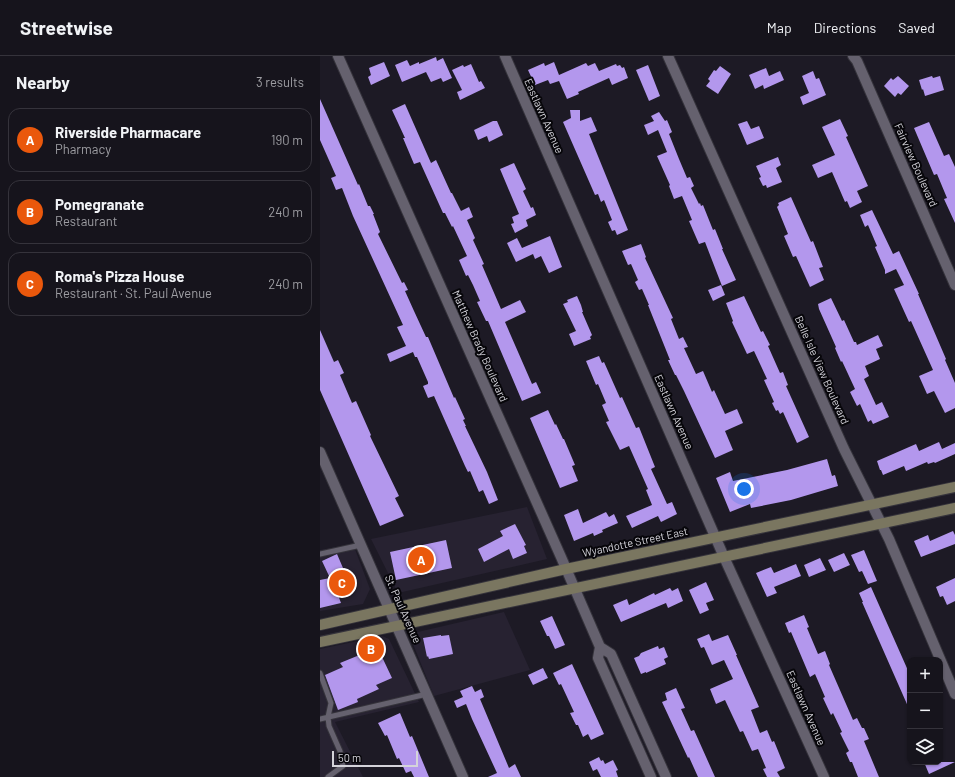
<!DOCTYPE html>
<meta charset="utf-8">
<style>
body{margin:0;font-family:Barlow,sans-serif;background:#1f1d25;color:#f1f3f6}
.controls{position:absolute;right:12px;bottom:12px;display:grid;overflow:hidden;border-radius:8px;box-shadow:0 1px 3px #0004}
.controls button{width:36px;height:36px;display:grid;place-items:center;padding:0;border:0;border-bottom:1px solid #35333b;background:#16141c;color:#f1f3f6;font:20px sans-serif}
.scale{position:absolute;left:12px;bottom:10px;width:86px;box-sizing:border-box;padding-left:4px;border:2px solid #d4d3da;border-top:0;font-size:11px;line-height:14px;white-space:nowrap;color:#d4d3da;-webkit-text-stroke:3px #07060a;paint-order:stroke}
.you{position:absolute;left:424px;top:433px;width:14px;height:14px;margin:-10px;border:3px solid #fff;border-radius:50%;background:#1a73e8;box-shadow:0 0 0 6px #1a73e833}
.badge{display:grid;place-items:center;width:26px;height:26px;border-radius:50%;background:#ea580c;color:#fff;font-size:13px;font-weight:700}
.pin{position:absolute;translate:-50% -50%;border:2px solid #fff;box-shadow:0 1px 4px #0006}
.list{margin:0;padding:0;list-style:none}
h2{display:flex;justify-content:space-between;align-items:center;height:52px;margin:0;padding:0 16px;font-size:17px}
h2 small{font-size:13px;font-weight:400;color:#9e9ea3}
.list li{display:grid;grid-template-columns:26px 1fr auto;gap:12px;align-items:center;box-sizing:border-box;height:64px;margin:0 8px 8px;padding:0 8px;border:1px solid #35333b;border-radius:12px}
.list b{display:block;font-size:15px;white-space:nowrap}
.list p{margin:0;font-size:13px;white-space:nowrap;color:#9e9ea3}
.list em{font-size:13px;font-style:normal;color:#9e9ea3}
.icon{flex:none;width:22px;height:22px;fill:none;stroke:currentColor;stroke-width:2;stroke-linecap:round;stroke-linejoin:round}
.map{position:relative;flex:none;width:635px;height:721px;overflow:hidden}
header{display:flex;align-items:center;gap:24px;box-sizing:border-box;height:56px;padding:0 20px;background:#16141c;border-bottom:1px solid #35333b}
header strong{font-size:19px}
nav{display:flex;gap:22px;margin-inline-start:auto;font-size:14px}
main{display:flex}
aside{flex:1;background:#16141c}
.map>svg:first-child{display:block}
</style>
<header>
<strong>Streetwise</strong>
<nav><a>Map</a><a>Directions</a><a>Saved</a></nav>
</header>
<main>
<aside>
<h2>Nearby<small>3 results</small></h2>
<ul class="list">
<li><span class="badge">A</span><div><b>Riverside Pharmacare</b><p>Pharmacy</p></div><em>190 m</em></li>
<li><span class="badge">B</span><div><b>Pomegranate</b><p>Restaurant</p></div><em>240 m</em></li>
<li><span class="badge">C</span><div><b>Roma's Pizza House</b><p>Restaurant · St. Paul Avenue</p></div><em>240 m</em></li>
</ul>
</aside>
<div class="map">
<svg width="635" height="721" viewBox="0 0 635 721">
<rect width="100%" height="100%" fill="#1d1a25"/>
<path fill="#272231" d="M207,451L227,503L78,537L51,483Z
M33,488L50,533L43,548L0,555V494Z
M184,556L210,614L114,640L89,578Z
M62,580L69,583L99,646L15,666L43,721H0V593Z"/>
<path fill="#b397ed" d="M116,1L117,5L123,2L132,22L123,26L121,22L111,26L106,16L82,26L75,9L87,4L90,10L99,6V8Z
M64,6L70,20L51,29L48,21L51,19L49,12Z
M234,6L239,19L266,7L268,10L275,7L279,15L296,8L297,10L300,9L302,12L304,11L308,22L292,29L289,22L258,36L259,38L247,43L239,25L230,28L228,24L215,29L208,14L224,7L225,10Z
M151,8L159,26L161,25L165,32L140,44L137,36L142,34L132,14L143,9L144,11Z
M328,9L340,40L329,45L316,14Z
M400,10L411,18L398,38L386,30L390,25L388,23L394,14L396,15Z
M446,12L449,20L460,15L464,24L444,33L443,29L435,33L429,19Z
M493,15L496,23L499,22L506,39L483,49L480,41L489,37L482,20Z
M578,20L589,30L581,39L578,37L575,41L564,30L571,22L573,24Z
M612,20L613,22L620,20L624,34L605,40L603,33L602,34L599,24Z
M0,43L38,129L39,128L48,150H50L54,158H53L60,176L58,178L82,227L84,226L88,234L85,235L94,255L106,281H108L134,342L135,341L145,363L143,364L146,370H145L167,416L178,444L169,448L163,434L159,436L150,415L148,416L145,410L114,340L108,342L103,330L108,328V326L97,301H95L93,296L70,306L67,298L86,290L77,271L83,269L33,160L22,132L16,134L11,122L16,120L0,84Z
M85,48L111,107L116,104L131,137H132L141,155L149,151L153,161L147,164L155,182L153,184L164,208L162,209L181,253L200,244L206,256L185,266L212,328L216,326L221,337L202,345L168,265H166L157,246L160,245L153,229L148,219L146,220L139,204L147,200L133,170L132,171L125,157H123L100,106L94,108L83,82H85L72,54Z
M250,54H260V65L271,61L277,75L269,78L308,174L297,179L295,174L292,175L288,166L292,164L284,144L281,146L278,138L275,139L243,66L251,62Z
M339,56L345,65L347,64L352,76L349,78L359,103L367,122L370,121L374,130L371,132L379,148L380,147L381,150L383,149L393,174L395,173L403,193H402L416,224L402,230L385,186L379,188L369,165L372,164L362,140L354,143L349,130L350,129L337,100L347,96L338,74L328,79L324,69L334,65L331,60Z
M520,63L528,80L526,81L548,130L537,135L542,146L530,152L527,145L525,146L512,116L498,122L492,109L515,99L502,71Z
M173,65H177L183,79L169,86L167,80L158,84L154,74Z
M427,65L431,73L439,70L444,82L427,89L418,68Z
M609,66L624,100L629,98L635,111V167L624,143L627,142L617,118L614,119L594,72Z
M458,101L461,109L456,112L462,126L447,132L446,129L443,130L439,122L441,121L436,110Z
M194,107L206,133L203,135L211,152L213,151L216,159L206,164L208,170L195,177L191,168L194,167L192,161L199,158L180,113Z
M471,141L491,186L493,185L503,211L499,212L504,224L490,231L476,200L473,201L464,180L468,178L457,151L459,149L458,147Z
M552,154L573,198L579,195L599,238H598L626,303L625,304L635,327V352L625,357L614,335L607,338L599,320L613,314L591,265L589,266L574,233L584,229L576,213L565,218V214L555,191L557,190L548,169L545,171L540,159Z
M230,180L242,211L229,217L221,200L215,203L213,198L196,206L187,187L197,182L202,192Z
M321,188L326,201L325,202L353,262L351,263L359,283L363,281L368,291L364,292L376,318L383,315L392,336L394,334L405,358L417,353L423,367L405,375L413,394L395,402L364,335L356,319H355L348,304H350L328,249H329L322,233L319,234L315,226L318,224L311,208L308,209L302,195Z
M401,229L405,239L393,245L388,234Z
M257,240L261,249L263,256H262L272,279L270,281L271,283L254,290L249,278L256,275L243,248L248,246L247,244Z
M424,240L441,276L443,275L450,289L448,290L460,317L463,316L468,329L466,330L489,381L477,387L463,356L460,358L458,354L456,355L452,347L454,346L444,324L447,323L434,295L427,298L412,266L413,265L406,247Z
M511,242L522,265L524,264L534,286H536L537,289L558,279L563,290L556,293L560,303L545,310L549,320L544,323L556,349L562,346L569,361L553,368L551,364L548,366L540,348L537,350L530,336L535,333L522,305L521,306L515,292L516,291L499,253L498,248Z
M0,274L14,306L18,304L24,317L20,319L32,347L36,345L51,379L50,380L79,440L75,442L84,460L60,470L0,334Z
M279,300L282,307L284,306L300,342L302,341L316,372L319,371L335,411L331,413L347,448L352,446L357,458L341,466L338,460L312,472L306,460L332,449L326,434L328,433L309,390L300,394L286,366L289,365L282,349L286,347L278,328L276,329L266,305Z
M228,354L235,369L236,368L243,383H244L255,409L252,410L258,425L240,432L210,362Z
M619,386L622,393L635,387V398L615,407L614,406L608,408L607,406L586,415L584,410L563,419L561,414H560L557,405L596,388L599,395Z
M507,403L512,420L515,419L518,430L471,444L431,452L430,448L410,456L396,422L410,416L413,425L467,414Z
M258,453L263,467L286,456L289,461L294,458L298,467L282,474L283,476L274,480L273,477L254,485L244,459Z
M195,468L206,489L204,490L207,497L193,503L189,493L164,506L158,493L183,480L180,475Z
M633,475L635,479V488L601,501L594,485L608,479L610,485Z
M126,484L132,512L76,524L70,496Z
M544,494L557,525L548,528L542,515L539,516L531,499Z
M524,497L530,509L514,516L508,504Z
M17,498L23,512H25L31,525L27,536L18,539L21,547L0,552V524L10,522L2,505Z
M500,502L506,514L489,521L484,509Z
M476,508L481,520L454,531L457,537L447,541L436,517L451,511L454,517Z
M635,522V545L627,549L623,540L620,541L616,531Z
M386,526L394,544L386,547L389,554L380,558L369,534Z
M551,531L590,619V655L542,546H543L539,537Z
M350,532L352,535L358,532L363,545L348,552L346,547L301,566L293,549L307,543L309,549L334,537L335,539Z
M484,559L489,571L487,572L498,598L505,595L510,608L509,609L533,664L537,662L542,672H544L549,683L544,685L559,721H538L532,706H530L526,697L529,695L520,677L522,676L513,657L511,659L503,642L505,641L495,618L490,621L471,576L469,577L465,567Z
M232,560L245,589L235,593L229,580H227L220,565Z
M389,578L392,585L408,579L417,599H416L439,651L431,654L440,677L447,674L452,686L454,685L465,712L457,716L460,721H447L443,713L446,712L438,693L432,695L423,675L420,676L405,644L396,648L390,633L413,623L404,604L392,609L384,591L381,592L377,583Z
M121,579V580L129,579L133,598L109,603L108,600L107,601L103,582Z
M54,584L72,622L56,629L59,633L37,643L38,646L18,654L5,619L23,611L20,607L42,598L38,587Z
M338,590L339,593L344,591L348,601L344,603L346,608L326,617V616L321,618L314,602L319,600L321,597Z
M252,608L284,678L271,684L268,678L263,681L258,669H256L250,657L254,656L241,628L239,629L233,617Z
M223,612L228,622L213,629L208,619Z
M152,630L155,636L161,633L164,641L160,643L189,712L195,708L201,721H168L177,717L152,663L146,648L137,652L134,645L143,641L140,635Z
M356,632L365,652L361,653L371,675L374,674L395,721H378L369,701L368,702L342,646L347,644L345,637Z
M80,657L90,681L92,680L109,721H94L91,715L86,717L79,702L77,703L67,679L65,680L58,667Z
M279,701L281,705L283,704L285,708L293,704L298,714L296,715L298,721H281L277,713L273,715L269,706Z
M604,706H635L609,718Z"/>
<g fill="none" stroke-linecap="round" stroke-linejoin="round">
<g stroke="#35333b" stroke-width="7">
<path id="service" d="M0,498L41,489
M0,617L11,647L8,661L9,670L20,695L23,710L8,721
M0,663L107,638"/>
</g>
<g stroke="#35333b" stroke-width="12">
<path id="minor" d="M18,0L241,501L280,591L278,602L331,721
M185,0L404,501L504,721
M348,0L524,393L569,483L635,638
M533,0L537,5L635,229
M0,396L143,721
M280,591L291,598L346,721"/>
</g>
<g stroke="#35333b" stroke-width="12">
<path id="secondary" d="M0,569L246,513L635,431
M0,586L635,452"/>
</g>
<use href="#service" stroke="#65616e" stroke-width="5"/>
<use href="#minor" stroke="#65616e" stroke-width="10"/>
<use href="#secondary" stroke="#7a7660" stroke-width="10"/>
</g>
<g text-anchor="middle" stroke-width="4" stroke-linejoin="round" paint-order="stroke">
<g font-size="11" fill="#d4d3da" stroke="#07060a">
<text transform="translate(224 60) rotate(66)" y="4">Eastlawn Avenue</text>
<text transform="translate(596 109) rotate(66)" y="4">Fairview Boulevard</text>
<text transform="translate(160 290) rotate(66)" y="4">Matthew Brady Boulevard</text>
<text transform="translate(502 314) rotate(66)" y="4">Belle Isle View Boulevard</text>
<text transform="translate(354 356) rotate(66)" y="4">Eastlawn Avenue</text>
<text transform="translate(315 486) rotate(-12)" y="4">Wyandotte Street East</text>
<text transform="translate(83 553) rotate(66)" y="4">St. Paul Avenue</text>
<text transform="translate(486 652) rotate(66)" y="4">Eastlawn Avenue</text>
</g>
</g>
</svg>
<div class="controls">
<button>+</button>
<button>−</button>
<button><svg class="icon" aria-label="layers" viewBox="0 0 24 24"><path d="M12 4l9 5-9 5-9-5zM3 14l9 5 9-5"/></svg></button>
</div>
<div class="scale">50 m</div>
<div class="you"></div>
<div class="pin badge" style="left:101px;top:504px">A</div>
<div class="pin badge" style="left:51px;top:593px">B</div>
<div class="pin badge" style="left:22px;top:527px">C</div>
</div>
</main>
